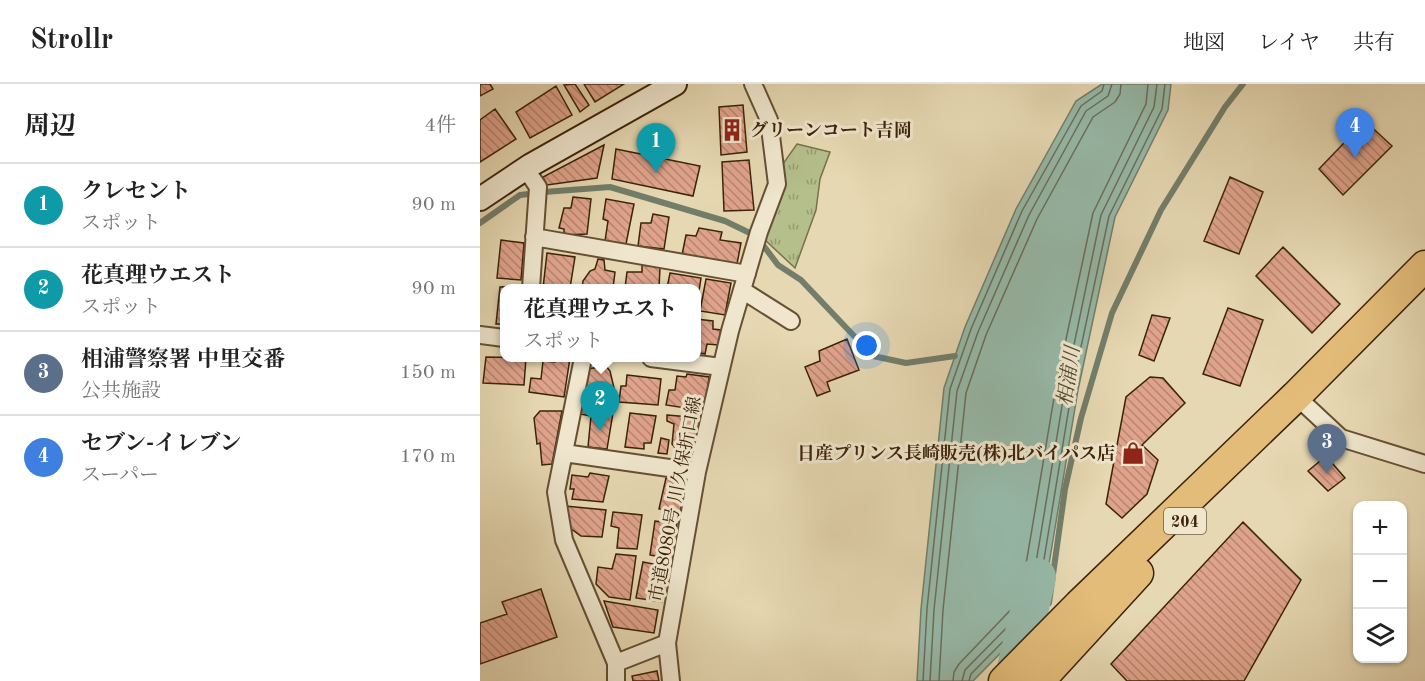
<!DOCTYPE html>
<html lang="ja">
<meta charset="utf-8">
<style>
body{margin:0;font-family:"Old Standard TT","Noto Serif JP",serif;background:#f2f2f2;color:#222}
.controls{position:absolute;right:18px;bottom:18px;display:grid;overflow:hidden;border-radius:12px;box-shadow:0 2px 4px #0004}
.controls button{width:54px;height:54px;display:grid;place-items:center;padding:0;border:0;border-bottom:2px solid #e0e0e0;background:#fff;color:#222;font:30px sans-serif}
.you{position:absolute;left:387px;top:262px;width:21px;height:21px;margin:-15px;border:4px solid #fff;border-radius:50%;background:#1a73e8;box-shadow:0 0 0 9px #1a73e833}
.badge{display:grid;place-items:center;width:39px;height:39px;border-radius:50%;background:#ea580c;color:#fff;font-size:20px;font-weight:700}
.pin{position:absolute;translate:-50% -50px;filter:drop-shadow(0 2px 3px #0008)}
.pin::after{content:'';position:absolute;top:32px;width:21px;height:18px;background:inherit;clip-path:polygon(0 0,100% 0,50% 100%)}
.popup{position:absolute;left:20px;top:200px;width:201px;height:78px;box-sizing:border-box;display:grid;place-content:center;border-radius:12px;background:#fff;filter:drop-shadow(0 2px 4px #0005);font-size:20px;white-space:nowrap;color:#767676}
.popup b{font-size:22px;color:#222}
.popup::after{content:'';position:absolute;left:50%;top:100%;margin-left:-12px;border:12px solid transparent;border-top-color:#fff}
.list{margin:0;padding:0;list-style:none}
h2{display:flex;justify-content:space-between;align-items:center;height:78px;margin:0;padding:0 24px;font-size:26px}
h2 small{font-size:20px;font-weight:400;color:#767676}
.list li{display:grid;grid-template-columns:39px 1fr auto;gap:18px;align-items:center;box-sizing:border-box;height:84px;padding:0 24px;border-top:2px solid #e0e0e0}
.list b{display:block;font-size:22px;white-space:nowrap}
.list p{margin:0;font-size:20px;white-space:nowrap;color:#767676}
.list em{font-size:20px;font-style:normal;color:#767676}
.icon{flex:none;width:33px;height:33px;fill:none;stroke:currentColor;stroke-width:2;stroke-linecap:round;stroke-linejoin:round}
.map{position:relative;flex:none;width:945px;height:597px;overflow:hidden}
header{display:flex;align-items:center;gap:36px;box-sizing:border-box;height:84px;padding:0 30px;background:#fff;border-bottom:2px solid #e0e0e0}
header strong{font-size:28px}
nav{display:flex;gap:33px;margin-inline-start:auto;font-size:21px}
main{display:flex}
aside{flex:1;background:#fff}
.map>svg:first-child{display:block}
</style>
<header>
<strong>Strollr</strong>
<nav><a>地図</a><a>レイヤ</a><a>共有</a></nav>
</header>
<main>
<aside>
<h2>周辺<small>4件</small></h2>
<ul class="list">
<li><span class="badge" style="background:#0f9aa8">1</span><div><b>クレセント</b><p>スポット</p></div><em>90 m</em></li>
<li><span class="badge" style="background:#0f9aa8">2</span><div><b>花真理ウエスト</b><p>スポット</p></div><em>90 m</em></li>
<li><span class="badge" style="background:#5c6f8a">3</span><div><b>相浦警察署 中里交番</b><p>公共施設</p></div><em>150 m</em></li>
<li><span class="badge" style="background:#3f7fe0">4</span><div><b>セブン-イレブン</b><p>スーパー</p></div><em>170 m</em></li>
</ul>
</aside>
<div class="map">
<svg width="945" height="597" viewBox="0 0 945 597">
<defs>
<pattern id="grass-tufts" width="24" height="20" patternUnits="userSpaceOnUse" patternTransform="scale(1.5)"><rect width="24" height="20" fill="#b4bf8c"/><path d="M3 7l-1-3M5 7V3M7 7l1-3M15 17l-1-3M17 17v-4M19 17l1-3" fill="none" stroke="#949b71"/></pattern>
<pattern id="building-back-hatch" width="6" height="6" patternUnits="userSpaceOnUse" patternTransform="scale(1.5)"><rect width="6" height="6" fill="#dfa38b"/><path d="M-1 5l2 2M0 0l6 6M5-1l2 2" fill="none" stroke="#b68470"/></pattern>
</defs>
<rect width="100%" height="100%" fill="#e6d8b2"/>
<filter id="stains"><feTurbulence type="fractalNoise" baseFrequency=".00333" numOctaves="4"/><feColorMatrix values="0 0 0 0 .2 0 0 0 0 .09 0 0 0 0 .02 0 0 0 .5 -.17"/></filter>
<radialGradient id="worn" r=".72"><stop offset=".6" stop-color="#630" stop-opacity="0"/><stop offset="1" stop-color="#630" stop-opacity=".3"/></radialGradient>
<path fill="url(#grass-tufts)" stroke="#78714a" stroke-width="1.5" d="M317,60L350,68L340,95L336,126L315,184L284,155L300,84Z"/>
<path fill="#96baaa" stroke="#727e6a" stroke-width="1.5" d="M622,0H691L688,26L635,133L598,306L561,528L493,597H437L441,525L464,304L485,243L536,125L596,17Z"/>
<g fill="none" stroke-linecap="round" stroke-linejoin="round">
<path stroke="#696e5a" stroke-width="1.5" d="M443,597L447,525L470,305L491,245L542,127L601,22L622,7L624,0
M450,597L454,526L477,307L498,248L549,131L606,27L628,12L632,0
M459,597L463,526L486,309L506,251L557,135L613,33L635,18L640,10L641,0
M473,597L474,588L479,580L540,516L576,302L613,129L666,20L668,0
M482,597L485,586L549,521L585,304L621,131L674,23L677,0
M489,597L491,590L556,524L592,305L629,132L682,25L685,0"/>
<path stroke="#727e6a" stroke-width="6" d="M64,108L130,103L245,137L274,151
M0,139L40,111L49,110
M283,161L298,181L321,196L393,272L426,279L475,272
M569,519L585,405L601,334L632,229L681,126L745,23L763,0"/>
<path stroke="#96baaa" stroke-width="38" d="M533,597L557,493"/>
</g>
<path fill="url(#building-back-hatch)" stroke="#3c2309" stroke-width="1.5" d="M0,0H10L13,5L0,12Z
M95,0L109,21L100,28L84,1Z
M104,0H144L115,18Z
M76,2L92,31L50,54L36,28Z
M263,21L267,68L241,71L239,23Z
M15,25L36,55L0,78V36Z
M885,37L912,62L863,111L839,85Z
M124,61L117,94L67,101L63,93Z
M136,65L220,82L213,112L132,95Z
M269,76L274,126L244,127L242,78Z
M750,93L783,108L759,170L724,157Z
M93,113L111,115L107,150L84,151V145L79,144L84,124H91Z
M126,115L154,120L146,160L125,157L128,137L123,135Z
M173,130L189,133L184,165L158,162L161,139H171Z
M219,144L242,148L240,156L261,159L257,180L202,171L206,151L216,152Z
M21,156L44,159L41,196L17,194Z
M803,163L860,220L832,249L776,192Z
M67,169L95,173L90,204H63Z
M118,175L124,176L125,186L135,188L133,204H102L103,197L110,187L115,185Z
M162,181L180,183L179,204H145L147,188H162Z
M190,189L221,194L216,226V204H187Z
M226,195L251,199L245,231L220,227Z
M41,202V204H24V240H16L20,203Z
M748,224L783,236L760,302L723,290Z
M672,231L690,234L674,277L659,271Z
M216,235L233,237V245L241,246L238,261L227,260L225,270L216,268Z
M367,255L379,286L347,298L350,307L337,312L325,283L340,277L339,267Z
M6,273L46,274L44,301L3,299Z
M76,274H90L84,313L49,308L51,294L61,295L63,277L75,278Z
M126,282L130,287L135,308L107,312L104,304L107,285Z
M207,290L229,293L226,319H219L218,326L186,321L189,306H195L197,292L206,293Z
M147,291L181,295L178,321L139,318L141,302H146Z
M670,293L683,294L705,319L662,361L678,376L667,410L642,434L626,420L646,313Z
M102,319L134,323L127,365L108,363L111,332L100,330Z
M60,327H82L72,380L62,381L60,359L57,360L54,334Z
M150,329L176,332L171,359H164V365L145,363Z
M187,331L222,334L215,371H201L192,360L194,340L187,337Z
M181,354L189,356L187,370L178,369Z
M846,372L865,394L848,407L828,387Z
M110,389L129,392L123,418L92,415L94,405H90L92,391L108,393Z
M186,394L207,396L200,429L179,425Z
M85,422L126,426L122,453L101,452L90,444Z
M133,428L162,431L157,465L137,464L139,444L131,442Z
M175,437L197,440L190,475L170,471Z
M763,438L821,496L764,597H647L631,580Z
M136,470L156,472L150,516L129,513L116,500L118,483L132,485Z
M163,478L189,483L182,518L156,514Z
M61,505L77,553L0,580V539L27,530L22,518Z
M124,517L178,526L174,549L133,543Z
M177,587L179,597H153L152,592Z"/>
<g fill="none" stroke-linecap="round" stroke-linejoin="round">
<g stroke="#665033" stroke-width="20">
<path id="street" d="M45,84L58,103L51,204
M54,153L267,190
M262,206L311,237
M0,251L24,254
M103,274L76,408L84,456L136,579L187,559
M171,274L241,283
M816,312L861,354L945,380
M84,369L217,388
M136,597V579
M191,597L187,559L217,388L250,247L279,148L297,100L289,36L273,0"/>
</g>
<g stroke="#3c2309" stroke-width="26">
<path id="secondary" d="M0,115L51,81L195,0"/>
</g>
<g stroke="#3c2309" stroke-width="33">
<path id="highway" d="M524,597L599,521L816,312L945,182
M559,597L658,489"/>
</g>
<use href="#street" stroke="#efe6cd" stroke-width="16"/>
<use href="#secondary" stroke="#efe6cd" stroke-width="22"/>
<use href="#highway" stroke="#e3bc79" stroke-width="30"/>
</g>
<defs>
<g id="building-bare" transform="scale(1.8)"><path d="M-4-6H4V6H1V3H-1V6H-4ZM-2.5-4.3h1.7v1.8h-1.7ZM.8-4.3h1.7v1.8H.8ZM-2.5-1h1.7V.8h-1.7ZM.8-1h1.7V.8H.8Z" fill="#8f2418" stroke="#efe6cd" stroke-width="2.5" paint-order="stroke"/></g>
<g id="shop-bare" transform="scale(1.8)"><path d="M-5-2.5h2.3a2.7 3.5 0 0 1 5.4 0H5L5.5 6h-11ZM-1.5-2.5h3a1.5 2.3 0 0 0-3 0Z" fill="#8f2418" stroke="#efe6cd" stroke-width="2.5" paint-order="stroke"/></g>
</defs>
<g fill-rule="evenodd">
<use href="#building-bare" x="252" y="46"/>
<use href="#shop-bare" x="653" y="369"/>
</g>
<g text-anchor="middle" stroke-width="6" stroke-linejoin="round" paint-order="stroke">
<rect fill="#efe6cd" stroke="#725e44" stroke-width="1.5" x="684" y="424" width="42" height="26" rx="4.5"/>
<g font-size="16" font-weight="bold" fill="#3c2309">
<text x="705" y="443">204</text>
</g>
<g font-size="18" font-weight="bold" fill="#3c2309" stroke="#efe6cd" text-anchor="start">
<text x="270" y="52">グリーンコート吉岡</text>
<text x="635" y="375" text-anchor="end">日産プリンス長崎販売(株)北バイパス店</text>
</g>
<g font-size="18" fill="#3c2309" stroke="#efe6cd">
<text transform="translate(195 415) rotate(-79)" y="6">市道8080号 川久保折口線</text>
</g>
<g font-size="20" font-style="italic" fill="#524931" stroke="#efe6cd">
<text transform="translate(588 292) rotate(-82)" y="7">相浦川</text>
</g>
</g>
<rect width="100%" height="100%" filter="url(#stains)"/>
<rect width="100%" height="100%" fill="url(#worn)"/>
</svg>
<div class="controls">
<button>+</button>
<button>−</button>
<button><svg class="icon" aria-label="layers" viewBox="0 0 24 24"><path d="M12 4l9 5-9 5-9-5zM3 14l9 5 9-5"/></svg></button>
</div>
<div class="you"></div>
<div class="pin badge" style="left:176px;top:89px;background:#0f9aa8">1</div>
<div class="pin badge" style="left:120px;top:347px;background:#0f9aa8">2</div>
<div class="popup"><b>花真理ウエスト</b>スポット</div>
<div class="pin badge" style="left:847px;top:390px;background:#5c6f8a">3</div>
<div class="pin badge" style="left:875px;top:74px;background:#3f7fe0">4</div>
</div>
</main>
